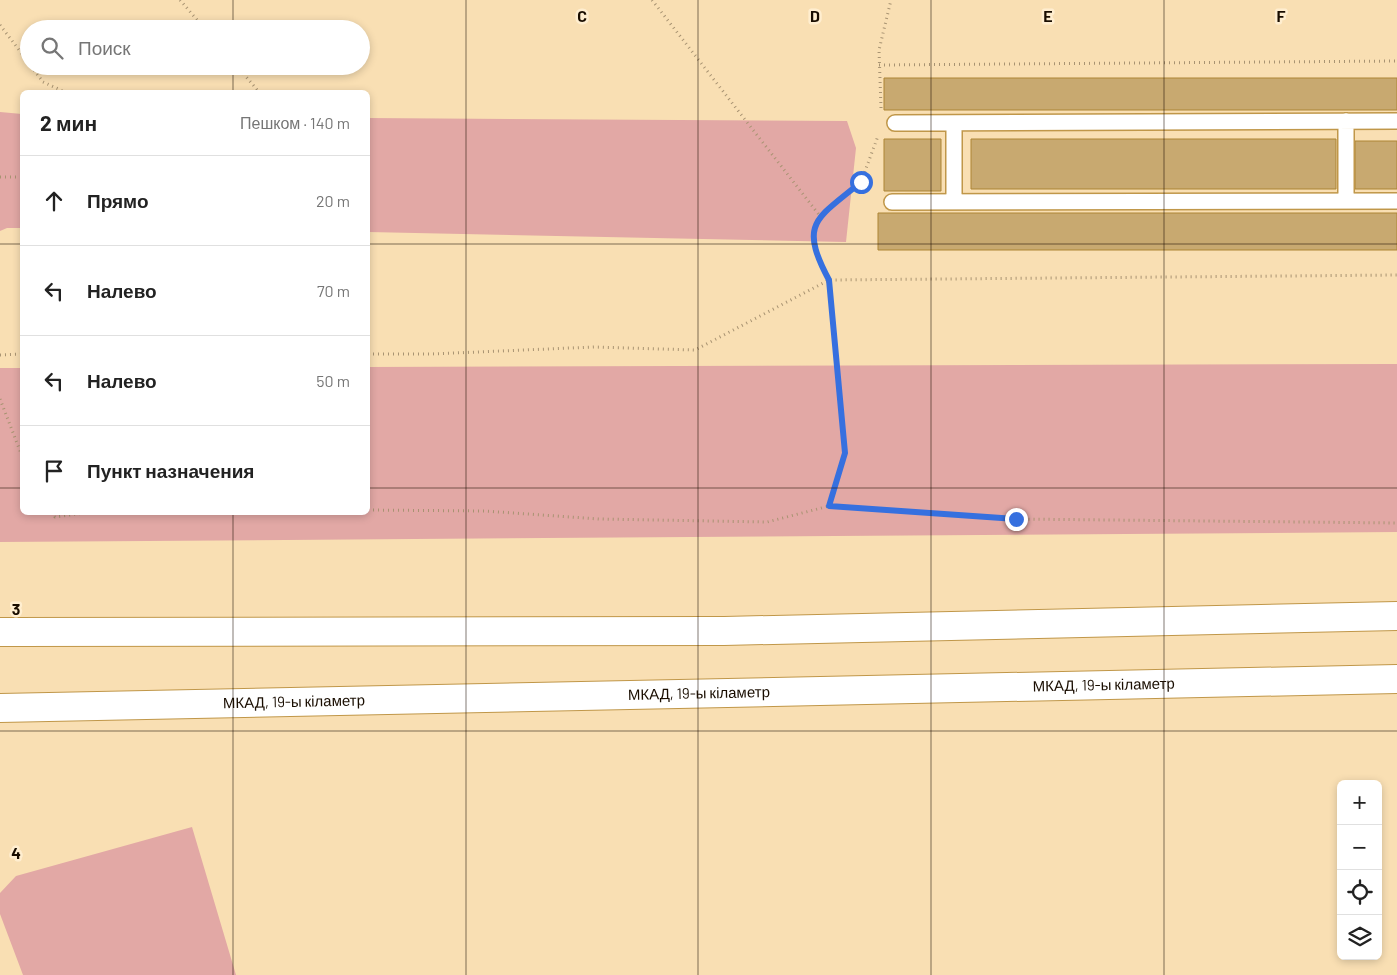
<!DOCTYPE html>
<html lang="ru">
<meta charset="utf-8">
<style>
body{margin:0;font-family:Barlow,sans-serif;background:#f2f2f2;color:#222}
.controls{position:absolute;right:15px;bottom:15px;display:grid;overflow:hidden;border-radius:8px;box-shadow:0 2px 8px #0003}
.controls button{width:45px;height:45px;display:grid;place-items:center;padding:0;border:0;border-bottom:1px solid #e0e0e0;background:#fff;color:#222;font:25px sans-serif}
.stop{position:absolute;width:15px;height:15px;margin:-11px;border:4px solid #3670df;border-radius:50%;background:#fff}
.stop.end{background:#3670df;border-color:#fff;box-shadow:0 1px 5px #0008}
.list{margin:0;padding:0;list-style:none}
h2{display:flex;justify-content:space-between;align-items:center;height:65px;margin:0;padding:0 20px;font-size:21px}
h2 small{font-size:16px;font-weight:400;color:#767676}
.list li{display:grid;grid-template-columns:32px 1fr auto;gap:15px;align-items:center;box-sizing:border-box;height:90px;padding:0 20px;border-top:1px solid #e0e0e0}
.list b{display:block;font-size:19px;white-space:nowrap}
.list em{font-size:16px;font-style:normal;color:#767676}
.icon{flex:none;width:28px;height:28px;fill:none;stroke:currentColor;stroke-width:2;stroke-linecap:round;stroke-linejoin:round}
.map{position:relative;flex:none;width:1397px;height:975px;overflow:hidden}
.search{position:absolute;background:#fff;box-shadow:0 2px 8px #0003;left:20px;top:20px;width:350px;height:55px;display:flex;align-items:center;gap:12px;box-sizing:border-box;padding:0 18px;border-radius:28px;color:#767676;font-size:19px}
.panel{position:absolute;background:#fff;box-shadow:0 2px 8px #0003;left:20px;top:90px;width:350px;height:425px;border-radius:8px}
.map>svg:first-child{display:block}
</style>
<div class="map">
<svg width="1397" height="975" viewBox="0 0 1397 975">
<rect width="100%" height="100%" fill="#f9dfb3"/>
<path fill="#e2a8a5" d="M0,112L22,114V228H7L0,231Z
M368,118L847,121L856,148L846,242L368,232Z
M1397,364V532L0,542V368H22V512H368V367Z
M192,827L236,975H23L0,914V893L16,876Z"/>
<path fill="#c8a970" stroke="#ad8535" d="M884,78H1397V110H884Z
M884,139H941V191H884Z
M971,139H1336V189H971Z
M1355,141H1397V189H1355Z
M878,213H1397V250H878Z"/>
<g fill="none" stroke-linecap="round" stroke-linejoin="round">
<g stroke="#c09749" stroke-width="18">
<path id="lane" d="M1346,121V201
M895,123L1397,121
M892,202L1397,201
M954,202V123"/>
</g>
<g stroke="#c09749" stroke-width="30">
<g id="highway">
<path d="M0,632L724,631L1397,616"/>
<path id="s1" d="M0,708L1397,679"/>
</g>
</g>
<path stroke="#a89372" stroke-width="3" stroke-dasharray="1 4" stroke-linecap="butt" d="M180,0L205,29
M652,0L820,216
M0,25L29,63
M879,65L1397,61
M31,66L43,82L65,92
M237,66L259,92
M881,108L879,50L891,0
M0,177H22
M368,354H431L594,347L695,350L829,280L1397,275
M0,355L22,354
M0,399L22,456
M829,506L1016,519L1397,523
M368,510L485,511L599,519L767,522L829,506L845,453L829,280L817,256L813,229L820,216L861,182L878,136
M52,512L55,517L91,512"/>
<use href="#lane" stroke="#fff" stroke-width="15"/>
<use href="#highway" stroke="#fff" stroke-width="28"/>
</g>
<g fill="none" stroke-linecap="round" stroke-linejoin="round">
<path stroke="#3670df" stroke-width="6" d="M861,182C817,219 798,222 829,280L845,453L829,506L1016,519"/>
</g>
<path fill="none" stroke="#190d00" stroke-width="1" stroke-opacity="0.55" d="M233,0V29M466,0V975M698,0V975M931,0V975M1164,0V975M233,66V92M0,244H22M368,244H1397M0,488H22M368,488H1397M233,512V975M0,731H1397"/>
<g text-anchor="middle" stroke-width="5" stroke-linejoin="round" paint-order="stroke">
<g font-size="15" fill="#190d00" stroke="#ffeed0">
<text dy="5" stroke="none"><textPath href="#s1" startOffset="1104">МКАД, 19-ы кіламетр</textPath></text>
<text dy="5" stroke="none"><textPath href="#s1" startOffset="699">МКАД, 19-ы кіламетр</textPath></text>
<text dy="5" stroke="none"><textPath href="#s1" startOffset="294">МКАД, 19-ы кіламетр</textPath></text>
</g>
</g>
<g font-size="16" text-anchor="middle" font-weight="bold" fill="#190d00" stroke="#ffeed0" stroke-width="5" stroke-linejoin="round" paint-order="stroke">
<text x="582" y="22">C</text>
<text x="815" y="22">D</text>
<text x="1048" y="22">E</text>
<text x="1281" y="22">F</text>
<text x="16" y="615">3</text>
<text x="16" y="859">4</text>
</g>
</svg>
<div class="controls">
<button>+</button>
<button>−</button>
<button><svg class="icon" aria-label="locate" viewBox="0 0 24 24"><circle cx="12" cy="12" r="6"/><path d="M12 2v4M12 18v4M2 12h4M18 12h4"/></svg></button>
<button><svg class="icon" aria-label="layers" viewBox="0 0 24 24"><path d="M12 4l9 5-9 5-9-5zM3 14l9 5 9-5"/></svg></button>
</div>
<div class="stop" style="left:861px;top:182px"></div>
<div class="stop end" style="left:1016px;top:519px"></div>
<div class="search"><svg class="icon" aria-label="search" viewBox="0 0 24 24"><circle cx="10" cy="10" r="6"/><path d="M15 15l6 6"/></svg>Поиск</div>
<section class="panel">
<h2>2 мин<small>Пешком · 140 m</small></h2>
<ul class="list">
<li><svg class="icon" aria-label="ahead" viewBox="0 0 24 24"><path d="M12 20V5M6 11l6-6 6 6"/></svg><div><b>Прямо</b></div><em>20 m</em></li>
<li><svg class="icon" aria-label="left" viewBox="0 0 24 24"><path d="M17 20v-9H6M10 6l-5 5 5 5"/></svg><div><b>Налево</b></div><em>70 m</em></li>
<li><svg class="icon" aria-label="left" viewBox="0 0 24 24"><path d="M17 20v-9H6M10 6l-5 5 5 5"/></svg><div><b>Налево</b></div><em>50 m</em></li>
<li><svg class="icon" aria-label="arrive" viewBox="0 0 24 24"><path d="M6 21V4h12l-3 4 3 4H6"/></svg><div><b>Пункт назначения</b></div></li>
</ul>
</section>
</div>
